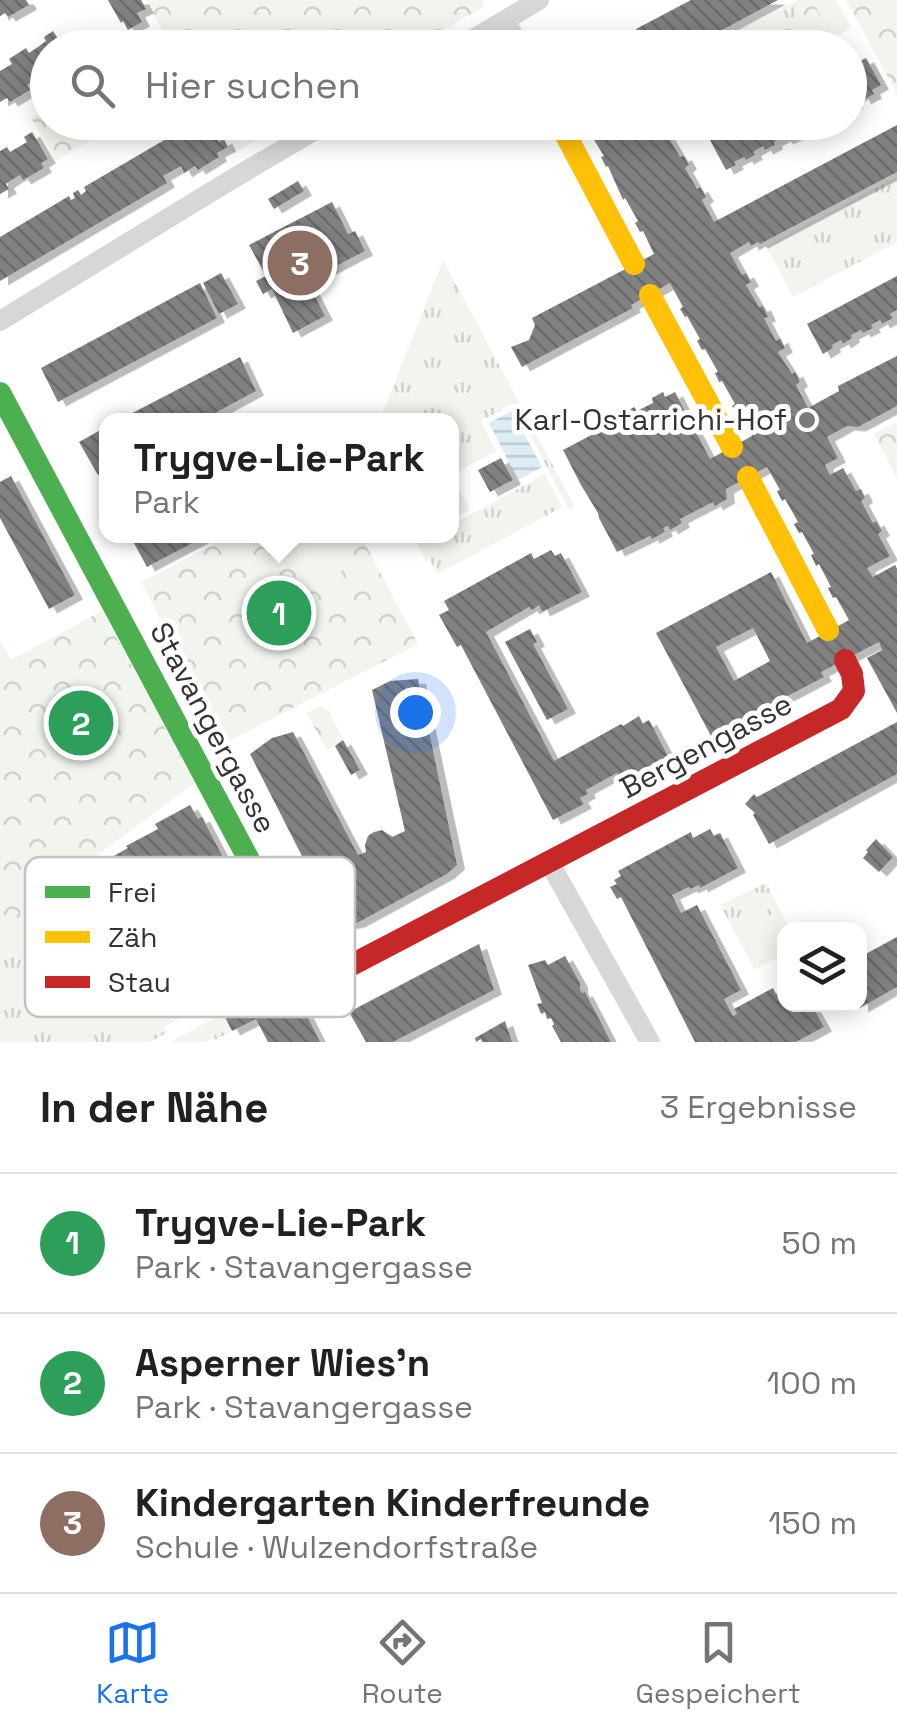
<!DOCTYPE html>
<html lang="de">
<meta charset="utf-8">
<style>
body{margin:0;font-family:"Space Grotesk",sans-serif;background:#f2f2f2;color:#202124}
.controls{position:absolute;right:30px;bottom:30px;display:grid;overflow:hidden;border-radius:20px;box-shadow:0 5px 25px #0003}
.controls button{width:90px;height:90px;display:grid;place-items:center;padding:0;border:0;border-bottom:2px solid #e0e0e0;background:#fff;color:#202124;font:50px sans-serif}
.you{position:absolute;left:415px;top:712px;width:35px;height:35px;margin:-25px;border:8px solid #fff;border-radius:50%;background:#1a73e8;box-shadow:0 0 0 15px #1a73e833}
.badge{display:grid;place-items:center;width:65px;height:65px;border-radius:50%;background:#1a73e8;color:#fff;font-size:32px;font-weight:700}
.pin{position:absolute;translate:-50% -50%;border:5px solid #fff;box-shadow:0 2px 10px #0006}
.popup{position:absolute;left:99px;top:413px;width:360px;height:130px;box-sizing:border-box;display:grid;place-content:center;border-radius:20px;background:#fff;filter:drop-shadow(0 2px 8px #0005);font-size:32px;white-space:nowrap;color:#757577}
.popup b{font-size:38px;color:#202124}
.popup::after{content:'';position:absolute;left:50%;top:100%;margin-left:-20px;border:20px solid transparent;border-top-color:#fff}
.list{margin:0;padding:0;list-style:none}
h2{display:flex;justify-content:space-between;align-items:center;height:130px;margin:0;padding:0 40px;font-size:42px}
h2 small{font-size:32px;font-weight:400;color:#757577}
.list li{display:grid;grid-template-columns:65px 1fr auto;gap:30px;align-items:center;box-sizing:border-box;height:140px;padding:0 40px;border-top:2px solid #e0e0e0}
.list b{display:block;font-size:38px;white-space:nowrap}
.list p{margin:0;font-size:32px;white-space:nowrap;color:#757577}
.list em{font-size:32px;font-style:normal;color:#757577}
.icon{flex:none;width:55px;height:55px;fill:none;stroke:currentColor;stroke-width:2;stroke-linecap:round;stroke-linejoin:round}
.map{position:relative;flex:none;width:897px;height:1042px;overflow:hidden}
.search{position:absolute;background:#fff;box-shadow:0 5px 25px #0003;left:30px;right:30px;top:30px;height:110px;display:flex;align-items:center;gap:25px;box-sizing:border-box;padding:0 35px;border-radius:55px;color:#757577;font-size:38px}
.sheet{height:550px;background:#fff}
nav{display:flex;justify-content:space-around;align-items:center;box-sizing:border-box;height:140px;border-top:2px solid #e0e0e0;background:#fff;font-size:28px;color:#757577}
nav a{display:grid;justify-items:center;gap:5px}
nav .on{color:#1a73e8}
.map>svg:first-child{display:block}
</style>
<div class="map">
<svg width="897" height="1042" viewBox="0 0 897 1042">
<defs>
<pattern id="grass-tufts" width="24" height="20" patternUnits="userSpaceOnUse" patternTransform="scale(2.5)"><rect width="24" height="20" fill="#f1f5ed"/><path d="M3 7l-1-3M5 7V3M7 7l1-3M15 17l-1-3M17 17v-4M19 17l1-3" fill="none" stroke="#cfd2cc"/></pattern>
<pattern id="forest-crowns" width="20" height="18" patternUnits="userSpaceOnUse" patternTransform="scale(2.5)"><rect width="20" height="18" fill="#f1f5ed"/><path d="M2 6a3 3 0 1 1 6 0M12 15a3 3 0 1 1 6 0" fill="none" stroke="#cfd2cc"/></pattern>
<pattern id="water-rules" width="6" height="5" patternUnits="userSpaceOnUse" patternTransform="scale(2.5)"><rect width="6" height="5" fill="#ddebf3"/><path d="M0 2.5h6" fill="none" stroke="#becad1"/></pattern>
<pattern id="building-back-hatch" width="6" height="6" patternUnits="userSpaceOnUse" patternTransform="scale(2.5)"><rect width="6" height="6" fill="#818181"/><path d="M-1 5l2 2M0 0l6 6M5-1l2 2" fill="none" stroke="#6a6a6a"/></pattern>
<filter id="shadow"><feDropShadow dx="8" dy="4.5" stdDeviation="0" flood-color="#0004"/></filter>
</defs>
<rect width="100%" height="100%" fill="#fff"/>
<path fill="url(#grass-tufts)" d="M798,0H836L852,28L815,47L703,48Z
M897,177V242L793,297L766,246Z
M443,260L575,507L569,510L514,403L481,421L496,451L452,475L470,510L452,519V420H380Z
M545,474L562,507L438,574L429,559L426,561L417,544L432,536H452V525Z
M60,883L127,1010L134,1007L137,1011L169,994L172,999L190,990L200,1008L164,1027L167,1033L150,1042H0V927Z
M766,883L790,929H784V954L755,970L720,905Z
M155,885L173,913L168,917L173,927L154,937L133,897Z
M186,885L207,924L254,899L280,947L260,957L258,954L245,961L241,956L208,973L182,923L186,921L184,916L188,914L176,891Z
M223,1013L232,1031L215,1040L213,1038L204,1042H171Z"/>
<path fill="url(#forest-crowns)" d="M146,0H481L485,6L412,47L172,48Z
M846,0H897V94Z
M814,3L832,38L815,47H784L773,29L798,15L796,11Z
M47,110L48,122L90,123L98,136L56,161L31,118Z
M215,123H286L233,154Z
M897,422V476L896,477L874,434Z
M230,536H361L418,644L225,743L141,582Z
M102,611L195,783L0,927V640L11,660Z
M321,706L329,711L343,740L327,750L306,713Z
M777,905L790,929H784V937L759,951L745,922Z"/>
<path fill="#f1f5ed" d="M310,536H329L353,559L325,589L290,556Z
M290,577L311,596L248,666L227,646Z"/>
<path fill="url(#water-rules)" d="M512,411L542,467L518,480L489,423Z"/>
<path fill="url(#building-back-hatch)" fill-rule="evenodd" filter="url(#shadow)" d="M0,0H26L29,5L8,17L5,13L0,16Z
M108,0H141L146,9L137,13L142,22L128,30L123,21L121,23Z
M691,0H778L689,48H604L606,33L621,32L625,36L638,32L636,29Z
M53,31L64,48H48V83L42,75L27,85L30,90L10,102L7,98L0,102V71L12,64L9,59L26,48L29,53L38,47L46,41L44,37Z
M866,58L881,85L872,90L874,94L863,100L861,95L852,99L855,104L850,107V66Z
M195,122H207L219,142L224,139L228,147L217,153L219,157L198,170L195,166L184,173L181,166L163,176L167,183L0,281V237L69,196L71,200L75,198L73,193L78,190L81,195L86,191L84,187Z
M583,122H661L663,125L666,123L671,132L667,135L680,157L684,156L689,165L685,168L697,189L700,187L706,197L702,200L714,222L897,125V172L760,244L758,242L751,246L749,242L730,253L742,275L746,273L751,282L746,285L759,307L763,306L768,317L764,318L776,341L780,338L785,348L778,352L792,374L795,372L800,382L796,385L808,408L839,391L838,386L897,356V406L858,427L847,426L827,437L838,458L825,465L830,475L843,468L856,491L861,489L865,498L861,501L873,523L876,521L882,531L878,534L890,556L867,568L873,577L895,565L897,569V713L867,658L882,650L879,642L821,672L824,677L748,717L750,722L745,725L741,720L711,736L656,633L771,572L807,643L849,620L836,597L833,598L828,588L831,587L819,564L816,566L811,555L814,554L802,532L799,533L794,524L798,522L785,499L782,501L777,491L780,490L767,467L726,489L727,499L715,506L713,502L680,519L682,523L670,530L668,526L663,528L665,532L652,539L650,536L617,552L599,518L598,513L581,485L563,450L597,432L595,429L606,423L608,426L625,418L623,414L634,407L637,411L653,403L652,398L663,392L665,397L675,392L710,459L752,436L739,413L737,415L732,406L735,404L722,381L719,382L715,373L718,372L705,349L702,350L697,341L700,339L687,316L685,317L680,309L683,307L670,283L631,305L633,308L522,367L511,347L529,340L535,325L532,318L654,254L643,231L640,232L635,223L638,221L625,198L623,200L608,166L606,167L601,157L604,156ZM753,628L770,661L734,681L716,647Z
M744,122H819L805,130L803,126L793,131L796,135L785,140L783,137L774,142L775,145L765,150L763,146L753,152L755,155L746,160L744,157L734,162L736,165L726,170L710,140Z
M32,132L48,159L41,163L44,168L23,180L20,175L13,179L6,184L9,189L0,194V151L7,147L10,152L27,142L24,137Z
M298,181L304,191L274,209L268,199Z
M332,202L348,234L355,231L365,251L307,281L325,316L293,333L272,289L263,294L256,281L266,276L249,245Z
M221,273L238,304L219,314L203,283Z
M897,276V310L890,314L893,318L882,324L880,320L871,325L873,328L863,333L861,330L851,335L852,338L843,344L841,340L832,345L833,348L823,354L807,324Z
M200,283L217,318L58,402L41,368Z
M240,357L256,391L202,420H119Z
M106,427V471L98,475L79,442Z
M501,458L513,480L490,492L478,470Z
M11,476L75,595L49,609L0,518V482Z
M130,536H206L147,567Z
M551,550L555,556L561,553L582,592L542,612L539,605L532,610L529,607L486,632L554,761L621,724L623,726L639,716L643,724L649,720L668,756L628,777L626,774L619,778L617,773L586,790L588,794L580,798L584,804L553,820L461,645L457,647L439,615L449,610L444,601L531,553L534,559Z
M530,629L537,642L533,644L568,709L547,720L505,642Z
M418,679L457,865L447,874L357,923L342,926L332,915L250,754L272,738L293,732L358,855L366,852L365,845L368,836L374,832L382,830L392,837L405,831L372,690L390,681Z
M897,722V774L769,844L753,815L755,813L745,804L754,794L757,797Z
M343,740L360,770L351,775L335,746Z
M190,805L198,819L202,817L247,903L207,924L179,872L133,897L159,947L183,934L204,975L136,1011L87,917L92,915L75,883L110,863V858L128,848L126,846L158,829L155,824Z
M710,829L714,836L720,833L738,868L700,888L699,885L690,889L689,887L672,895L681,913L697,905L741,990L724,999L733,1016L737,1014L734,1009L773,988L776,994L784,989V1004H811L824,1027L796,1042H695L621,897L617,899L610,887L617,884L614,880L621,876L618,871L691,832L693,838Z
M876,839L893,857L879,872L863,858L868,852L866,850Z
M897,937V987L860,1008V957Z
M479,944L494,990L393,1042H366L349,1012Z
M275,955L301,1004L320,1042H268L256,1019L232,1031L211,989Z
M565,956L580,983V989L582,993L585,992L611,1042H561L552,1026L554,1024L551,1018L547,1019L545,1012L541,1014L537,1004L542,1003L528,965L545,960L548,965Z
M505,1021L512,1042H482L481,1039L476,1042L475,1038Z"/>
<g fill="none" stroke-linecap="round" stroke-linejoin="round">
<path stroke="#d7d7d7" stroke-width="20" d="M505,20L520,48
M458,48L539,0
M0,321L229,181L329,122
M549,862L650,1042"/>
<path stroke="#4caf50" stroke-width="22" d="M0,393L305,965L319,974L340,971"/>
<path stroke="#ffc107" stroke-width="22" d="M559,122L634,264
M650,295L732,447
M748,477L828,630"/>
<path stroke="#c62828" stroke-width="22" d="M340,971L841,709L854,691L852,674L845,660"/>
</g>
<circle fill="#7a7a7a" stroke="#fff" stroke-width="4" cx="807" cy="420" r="10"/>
<g text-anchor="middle" stroke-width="10" stroke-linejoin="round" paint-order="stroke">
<g font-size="30" fill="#333" stroke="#fff" text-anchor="end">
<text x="787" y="430">Karl-Ostarrichi-Hof</text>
</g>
<g font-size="30" fill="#333" stroke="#fff">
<text transform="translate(213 728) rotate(62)" y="10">Stavangergasse</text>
<text transform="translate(706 746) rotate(-28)" y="10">Bergengasse</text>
</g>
</g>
<rect x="25" y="857" width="330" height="160" rx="15" fill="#fff" stroke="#c2c2c2" stroke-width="2.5"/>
<rect x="45" y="886" width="45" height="12" fill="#4caf50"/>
<rect x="45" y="931" width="45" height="12" fill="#ffc107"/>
<rect x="45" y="976" width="45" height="12" fill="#c62828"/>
<g font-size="28" fill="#333">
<text x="108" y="902">Frei</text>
<text x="108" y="947">Zäh</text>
<text x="108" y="992">Stau</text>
</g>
</svg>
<div class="controls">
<button><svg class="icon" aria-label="layers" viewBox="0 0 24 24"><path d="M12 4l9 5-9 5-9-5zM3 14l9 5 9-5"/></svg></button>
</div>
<div class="you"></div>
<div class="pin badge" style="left:279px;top:613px;background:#2e9e5b">1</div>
<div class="popup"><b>Trygve-Lie-Park</b>Park</div>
<div class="pin badge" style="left:81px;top:723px;background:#2e9e5b">2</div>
<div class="pin badge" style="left:300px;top:263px;background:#8d6e63">3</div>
<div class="search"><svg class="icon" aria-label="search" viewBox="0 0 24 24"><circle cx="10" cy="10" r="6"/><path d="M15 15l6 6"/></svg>Hier suchen</div>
</div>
<section class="sheet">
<h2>In der Nähe<small>3 Ergebnisse</small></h2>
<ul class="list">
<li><span class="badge" style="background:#2e9e5b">1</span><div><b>Trygve-Lie-Park</b><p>Park · Stavangergasse</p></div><em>50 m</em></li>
<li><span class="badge" style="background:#2e9e5b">2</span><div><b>Asperner Wies'n</b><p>Park · Stavangergasse</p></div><em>100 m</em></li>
<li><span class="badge" style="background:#8d6e63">3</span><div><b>Kindergarten Kinderfreunde</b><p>Schule · Wulzendorfstraße</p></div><em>150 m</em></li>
</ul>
</section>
<nav>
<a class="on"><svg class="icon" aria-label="map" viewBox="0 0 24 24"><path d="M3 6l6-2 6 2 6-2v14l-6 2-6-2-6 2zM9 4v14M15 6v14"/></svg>Karte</a>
<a><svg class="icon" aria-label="directions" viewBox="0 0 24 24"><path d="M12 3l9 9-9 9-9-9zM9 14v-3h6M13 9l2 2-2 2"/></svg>Route</a>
<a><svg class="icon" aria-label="saved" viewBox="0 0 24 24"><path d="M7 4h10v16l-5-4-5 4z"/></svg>Gespeichert</a>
</nav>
